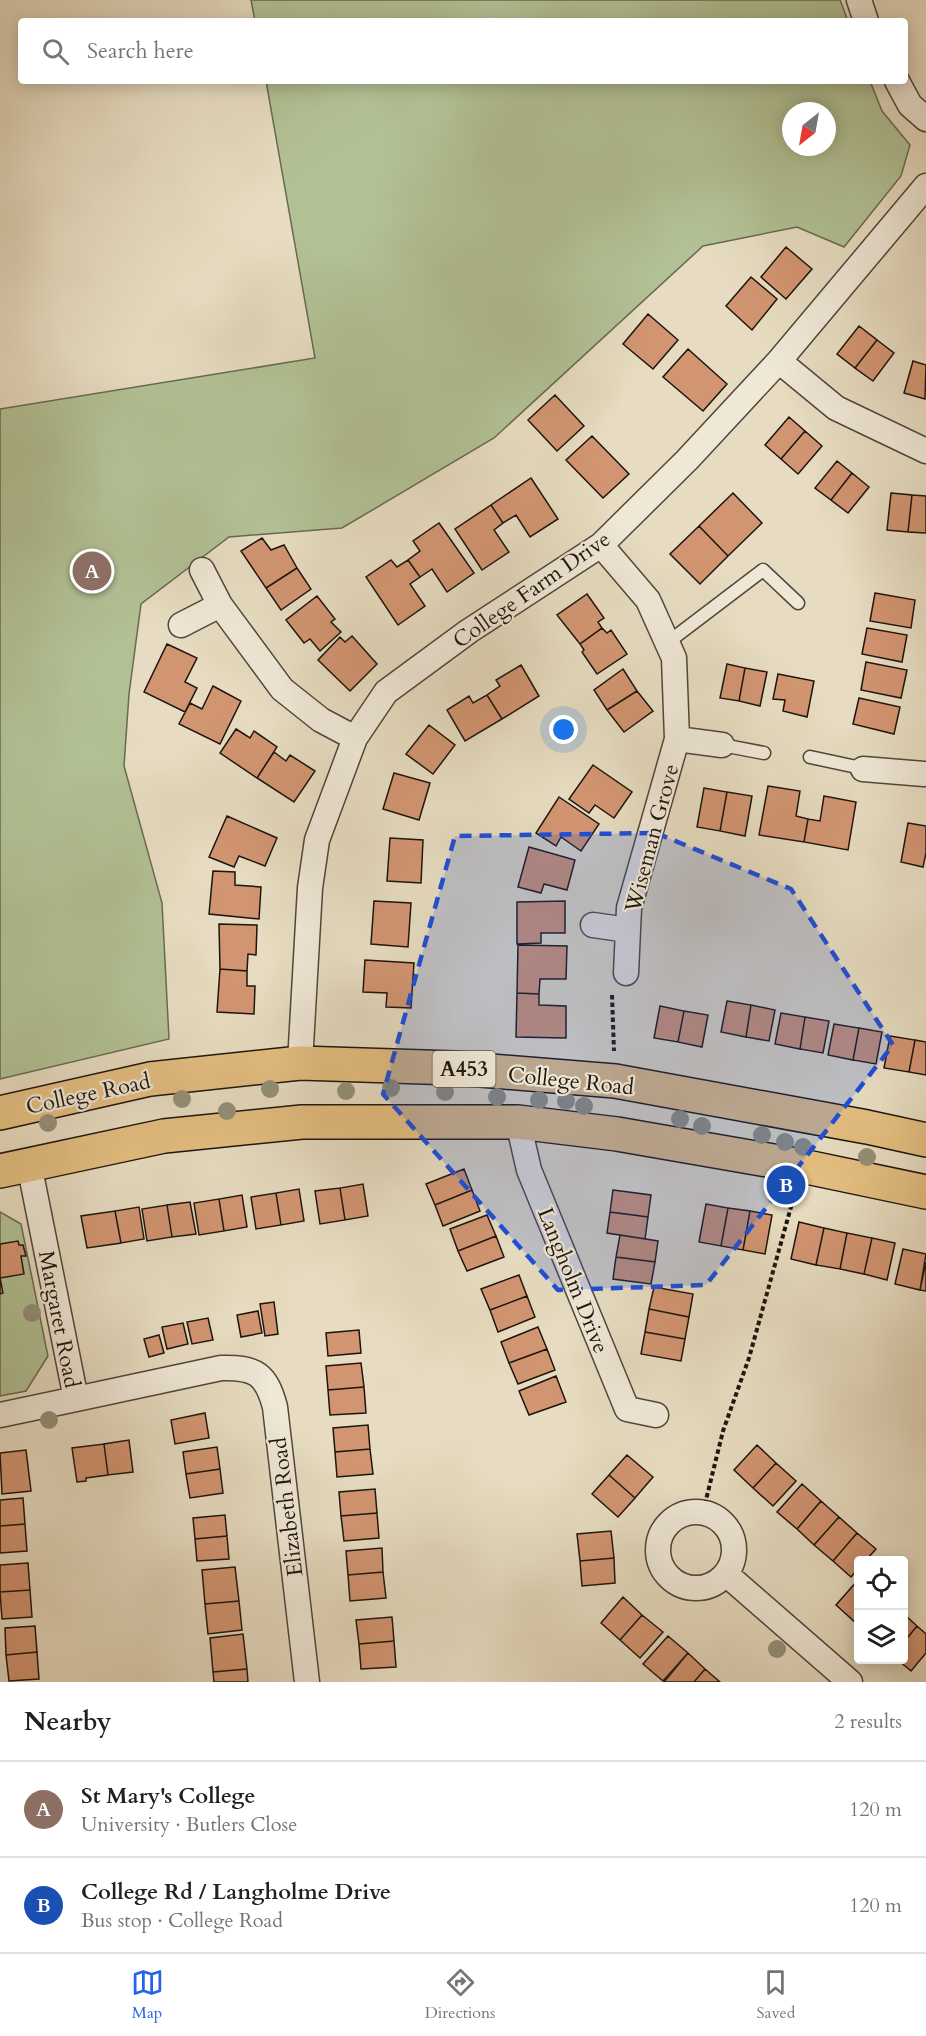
<!DOCTYPE html>
<meta charset="utf-8">
<style>
body{margin:0;font-family:Cardo,serif;background:#f6f6f6;color:#202124}
.controls{position:absolute;right:18px;bottom:18px;display:grid;overflow:hidden;border-radius:6px;box-shadow:0 3px 15px #0003}
.controls button{width:54px;height:54px;display:grid;place-items:center;padding:0;border:0;border-bottom:2px solid #e0e0e0;background:#fff;color:#202124;font:30px sans-serif}
.compass{position:absolute;left:782px;top:102px;width:54px;height:54px;border-radius:50%;background:#fff;box-shadow:0 3px 15px #0003;rotate:211deg}
.you{position:absolute;left:564px;top:730px;width:21px;height:21px;margin:-15px;border:4px solid #fff;border-radius:50%;background:#1a73e8;box-shadow:0 0 0 9px #1a73e833}
.badge{display:grid;place-items:center;width:39px;height:39px;border-radius:50%;background:#2563eb;color:#fff;font-size:20px;font-weight:700}
.pin{position:absolute;translate:-50% -50%;border:3px solid #fff;box-shadow:0 2px 6px #0006}
.list{margin:0;padding:0;list-style:none}
h2{display:flex;justify-content:space-between;align-items:center;height:78px;margin:0;padding:0 24px;font-size:26px}
h2 small{font-size:20px;font-weight:400;color:#757577}
.list li{display:grid;grid-template-columns:39px 1fr auto;gap:18px;align-items:center;box-sizing:border-box;height:96px;padding:0 24px;border-top:2px solid #e0e0e0}
.list b{display:block;font-size:22px;white-space:nowrap}
.list p{margin:0;font-size:20px;white-space:nowrap;color:#757577}
.list em{font-size:20px;font-style:normal;color:#757577}
.icon{flex:none;width:33px;height:33px;fill:none;stroke:currentColor;stroke-width:2;stroke-linecap:round;stroke-linejoin:round}
.map{position:relative;flex:none;width:926px;height:1682px;overflow:hidden}
.search{position:absolute;background:#fff;box-shadow:0 3px 15px #0003;left:18px;right:18px;top:18px;height:66px;display:flex;align-items:center;gap:15px;box-sizing:border-box;padding:0 21px;border-radius:6px;color:#757577;font-size:22px}
.sheet{height:270px;background:#fff}
nav{display:flex;justify-content:space-around;align-items:center;box-sizing:border-box;height:84px;border-top:2px solid #e0e0e0;background:#fff;font-size:16px;color:#757577}
nav a{display:grid;justify-items:center;gap:3px}
nav .on{color:#2563eb}
.map>svg:first-child{display:block}
</style>
<div class="map">
<svg width="926" height="1682" viewBox="0 0 926 1682">
<rect width="100%" height="100%" fill="#e7dcc1"/>
<filter id="stains"><feTurbulence type="fractalNoise" baseFrequency=".00333" numOctaves="4"/><feColorMatrix values="0 0 0 0 .2 0 0 0 0 .09 0 0 0 0 .02 0 0 0 .5 -.17"/></filter>
<radialGradient id="worn" r=".72"><stop offset=".6" stop-color="#630" stop-opacity="0"/><stop offset="1" stop-color="#630" stop-opacity=".3"/></radialGradient>
<path fill="#b2c195" stroke="#686a51" stroke-width="1.5" fill-rule="evenodd" d="M251,0H840L848,21H255Z
M266,81H870L882,111L910,145L901,176L844,247L797,227L703,246L494,438L342,528L229,537L141,604L129,694L124,766L162,903L169,1039L0,1079V409L315,358ZM791,111H827V147H791Z
M0,1212L21,1224L48,1356L26,1391L0,1396Z"/>
<path fill="#d29572" stroke="#1d140d" stroke-width="1.5" d="M786,247L812,269L786,299L761,277Z
M751,277L777,299L752,330L726,306Z
M648,314L678,340L653,369L623,344Z
M859,326L877,340L855,368L837,354Z
M877,340L894,353L873,381L855,368Z
M688,349L727,384L703,411L663,377Z
M913,361L926,365L925,399L904,393Z
M555,395L584,426L557,451L528,420Z
M789,417L805,431L781,459L765,445Z
M805,431L822,446L798,474L781,459Z
M592,436L629,474L603,498L566,460Z
M837,461L852,473L831,500L815,488Z
M852,473L869,487L848,513L831,500Z
M531,478L558,519L530,537L516,515L503,523L491,505Z
M733,493L762,523L728,556L699,526Z
M891,493L912,495L908,532L887,530Z
M912,495L926,496V533L908,532Z
M491,505L503,523L494,530L509,552L482,570L455,529Z
M439,523L474,573L447,592L432,569L420,577L408,560L420,551L413,541Z
M699,526L728,556L700,584L670,554Z
M262,538L271,550L284,545L297,568L266,588L241,551Z
M391,560L397,567L408,560L420,577L410,584L425,606L398,625L366,577Z
M297,568L311,589L281,610L266,588Z
M875,593L915,600L911,628L870,621Z
M587,594L604,618L598,622L602,628L580,644L557,615Z
M317,596L335,619L331,622L341,632L320,651L310,639L304,643L286,620Z
M602,628L607,633L611,630L627,654L597,674L582,652L584,650L580,644Z
M867,628L907,635L902,662L862,654Z
M352,636L377,664L350,691L318,660L340,637L345,642Z
M167,644L197,658L185,682L197,688L185,712L144,692Z
M866,662L907,670L901,698L861,690Z
M727,664L745,668L739,701L720,698Z
M521,665L539,696L502,719L487,695L500,686L496,680Z
M745,668L767,672L760,706L739,701Z
M623,669L637,691L607,710L594,690Z
M778,674L814,681L807,717L783,711L785,700L773,699Z
M213,686L241,701L220,744L179,724L190,703L202,709Z
M637,691L653,711L624,732L607,710Z
M487,695L502,719L465,741L447,710L469,696L473,703Z
M859,698L900,707L894,734L853,724Z
M429,725L455,745L433,774L406,754Z
M236,729L250,738L254,731L277,747L257,778L220,753Z
M274,752L286,761L290,755L315,771L294,802L257,778Z
M593,765L632,792L614,818L595,805L589,813L569,799Z
M394,773L430,783L419,820L383,809Z
M768,786L800,791L796,816L808,819L804,842L759,835Z
M704,788L727,792L720,831L697,827Z
M727,792L752,796L745,836L720,831Z
M824,796L856,802L848,850L804,842L808,819L820,821Z
M559,797L599,824L581,851L561,837L556,846L536,833Z
M227,816L277,838L265,866L239,856L234,867L209,857Z
M908,823L926,826V853L923,867L901,862Z
M390,838L423,840L421,883L387,881Z
M529,847L575,860L567,890L544,884L541,893L518,887Z
M213,871L235,872V885L261,887L259,919L209,914Z
M374,901L411,903L408,947L371,944Z
M565,901V933H541V943L517,944V902Z
M219,924L257,925L256,955L248,954L247,971L220,969Z
M518,945L567,946L566,979H540L539,994L517,993Z
M365,960L414,963L411,1008L386,1007L387,993L363,992Z
M220,969L247,971V986H255L254,1014L217,1012Z
M517,993L539,994V1005L566,1006V1038L516,1037Z
M727,1001L751,1005L746,1037L721,1032Z
M751,1005L775,1010L769,1041L746,1037Z
M660,1006L684,1011L678,1042L654,1038Z
M684,1011L708,1015L702,1047L678,1042Z
M781,1013L805,1017L800,1049L775,1044Z
M805,1017L829,1021L823,1053L800,1049Z
M834,1024L859,1028L853,1060L828,1055Z
M859,1028L882,1032L876,1064L853,1060Z
M890,1036L915,1040L909,1072L884,1068Z
M915,1040L926,1042V1075L909,1072Z
M464,1169L472,1190L435,1205L426,1184Z
M363,1184L368,1216L345,1220L340,1188Z
M340,1188L345,1220L320,1224L315,1191Z
M299,1189L304,1221L281,1225L276,1193Z
M472,1190L480,1211L443,1226L435,1205Z
M613,1190L651,1195L648,1217L610,1212Z
M276,1193L281,1225L256,1229L251,1197Z
M242,1195L247,1227L224,1231L219,1199Z
M219,1199L224,1231L199,1235L194,1203Z
M190,1202L196,1234L172,1237L167,1205Z
M706,1204L728,1208L721,1246L699,1242Z
M167,1205L172,1237L147,1241L142,1209Z
M139,1207L144,1239L121,1243L115,1211Z
M728,1208L750,1211L743,1250L721,1246Z
M115,1211L121,1243L87,1248L81,1216Z
M750,1211L772,1215L765,1254L743,1250Z
M610,1212L648,1217L645,1239L607,1233Z
M487,1215L496,1236L458,1251L450,1229Z
M799,1222L824,1228L816,1265L791,1259Z
M824,1228L847,1233L840,1269L816,1265Z
M847,1233L872,1238L864,1274L840,1269Z
M620,1235L658,1241L655,1262L616,1257Z
M496,1236L504,1257L467,1271L458,1251Z
M872,1238L895,1243L887,1280L864,1274Z
M18,1241L19,1245H23L26,1256H21L24,1274L0,1278L3,1293L0,1294V1244Z
M903,1249L926,1254L920,1290L895,1284Z
M616,1257L655,1262L651,1284L613,1279Z
M926,1262V1291L920,1290Z
M519,1275L527,1296L490,1310L481,1289Z
M654,1287L693,1294L689,1317L649,1309Z
M527,1296L535,1317L498,1332L490,1310Z
M274,1302L278,1334L265,1336L260,1304Z
M649,1309L689,1317L685,1339L645,1332Z
M258,1311L262,1333L241,1337L237,1315Z
M208,1318L213,1340L192,1344L187,1322Z
M183,1323L188,1344L167,1349L162,1327Z
M538,1327L547,1349L509,1363L501,1342Z
M359,1330L361,1353L328,1356L326,1333Z
M645,1332L685,1339L681,1361L641,1354Z
M159,1335L164,1353L149,1357L144,1339Z
M547,1349L555,1370L518,1384L509,1363Z
M361,1363L364,1387L328,1390L326,1366Z
M556,1376L566,1402L529,1415L519,1391Z
M364,1387L366,1413L330,1415L328,1390Z
M205,1413L209,1438L175,1444L171,1420Z
M368,1425L370,1449L335,1452L333,1428Z
M129,1440L133,1472L108,1475L104,1444Z
M104,1444L108,1475L86,1478V1481L77,1482L72,1448Z
M757,1445L776,1463L753,1488L734,1470Z
M217,1447L220,1469L186,1474L183,1452Z
M370,1449L373,1474L337,1477L335,1452Z
M26,1450L31,1491L2,1494L0,1453Z
M627,1455L653,1477L635,1498L609,1475Z
M776,1463L796,1481L773,1506L753,1488Z
M220,1469L223,1493L190,1498L186,1474Z
M609,1475L635,1498L618,1517L592,1494Z
M802,1484L821,1501L797,1529L777,1512Z
M375,1489L377,1513L341,1516L339,1492Z
M23,1498L25,1524L0,1526V1500Z
M821,1501L839,1517L814,1545L797,1529Z
M377,1513L379,1538L344,1541L341,1516Z
M225,1515L227,1536L195,1539L193,1518Z
M839,1517L857,1533L833,1561L814,1545Z
M25,1524L27,1551L0,1553V1526Z
M611,1531L614,1558L580,1561L577,1534Z
M857,1533L876,1549L866,1560H858V1569L851,1577L833,1561Z
M227,1536L229,1559L197,1561L195,1539Z
M382,1548L383,1572L348,1575L346,1551Z
M614,1558L615,1583L582,1586L580,1561Z
M28,1563L30,1590L0,1592V1565Z
M235,1567L239,1601L205,1604L202,1570Z
M383,1572L386,1598L350,1601L348,1575Z
M858,1580V1620L856,1623L836,1605Z
M30,1590L32,1617L2,1619L0,1592Z
M623,1597L642,1615L620,1640L601,1623Z
M239,1601L242,1630L208,1634L205,1604Z
M904,1614L917,1626L904,1642Z
M642,1615L663,1632L640,1658L620,1640Z
M392,1617L394,1641L359,1644L356,1620Z
M35,1626L37,1652L6,1655L5,1628Z
M917,1626L926,1634V1653L911,1671L898,1660H904V1642Z
M243,1634L247,1669L213,1672L210,1638Z
M668,1636L688,1653L663,1681L643,1664Z
M394,1641L396,1667L361,1669L359,1644Z
M37,1652L39,1679L9,1681L6,1655Z
M688,1653L705,1669L694,1682H664Z
M247,1669L248,1682H214L213,1672Z
M705,1669L720,1682H694Z"/>
<g fill="none" stroke-linecap="round" stroke-linejoin="round">
<g stroke="#50463a" stroke-width="15">
<path id="service" d="M667,643L763,570L798,603
M722,745L764,753
M810,757L866,769"/>
</g>
<g stroke="#50463a" stroke-width="27">
<path id="minor" d="M859,0L866,21
M897,81L910,105L926,119
M779,361L836,408L926,451
M601,545L648,600L674,658L677,739L629,908L626,973
M202,570L220,605L282,689L321,720L355,738
M181,625L220,605
M677,739L722,745
M863,769L924,774
M593,925L628,930
M300,1063L310,888L317,840L355,738L386,692L469,631L601,545L687,460L779,361L926,186
M518,1122L529,1170L627,1409L656,1415
M29,1164L76,1399L221,1368C256,1367 266,1374 275,1407L307,1682
M0,1415L76,1399
M658 1550a38 38 0 1 1 76 0a38 38 0 1 1-76 0Z
M726,1574L850,1682"/>
</g>
<g stroke="#1d140d" stroke-width="36">
<path id="primary" d="M0,1113L150,1079L300,1063L455,1068L615,1081L867,1127L926,1140
M0,1171L164,1136L302,1122H518L617,1134L802,1166L926,1192"/>
</g>
<path stroke="#1d140d" stroke-width="4" stroke-dasharray="4.5 3" stroke-linecap="butt" d="M612,995L614,1051
M703,1512L723,1431L749,1358L794,1196"/>
<use href="#service" stroke="#efe8d7" stroke-width="12"/>
<use href="#minor" stroke="#efe8d7" stroke-width="24"/>
<use href="#primary" stroke="#e4be80" stroke-width="33"/>
</g>
<g fill="#949078">
<circle cx="391" cy="1088" r="9"/>
<circle cx="270" cy="1089" r="9"/>
<circle cx="346" cy="1091" r="9"/>
<circle cx="445" cy="1092" r="9"/>
<circle cx="497" cy="1097" r="9"/>
<circle cx="182" cy="1099" r="9"/>
<circle cx="539" cy="1100" r="9"/>
<circle cx="566" cy="1101" r="9"/>
<circle cx="584" cy="1106" r="9"/>
<circle cx="227" cy="1111" r="9"/>
<circle cx="680" cy="1119" r="9"/>
<circle cx="48" cy="1123" r="9"/>
<circle cx="702" cy="1126" r="9"/>
<circle cx="762" cy="1135" r="9"/>
<circle cx="785" cy="1142" r="9"/>
<circle cx="803" cy="1147" r="9"/>
<circle cx="867" cy="1157" r="9"/>
<circle cx="32" cy="1313" r="9"/>
<circle cx="49" cy="1420" r="9"/>
<circle cx="777" cy="1649" r="9"/>
</g>
<path fill="#1d4ed8" fill-opacity="0.2" stroke="#1d4ed8" stroke-width="4.5" stroke-dasharray="12 8" stroke-linejoin="round" d="M656,833L791,889L893,1045L706,1285L558,1290L383,1094L455,836Z"/>
<g text-anchor="middle" stroke-width="4.5" stroke-linejoin="round" paint-order="stroke">
<rect fill="#efe8d7" stroke="#5c544a" stroke-width="1.5" x="432.5" y="1051" width="63" height="36" rx="4.5"/>
<g font-size="21" font-weight="bold" fill="#1d140d">
<text x="464" y="1076">A453</text>
</g>
<g font-size="22" fill="#1d140d" stroke="#efe8d7">
<text transform="translate(531 589) rotate(-35)" y="8">College Farm Drive</text>
<text transform="translate(651 838) rotate(-75)" y="8">Wiseman Grove</text>
<text transform="translate(571 1080) rotate(6)" y="8">College Road</text>
<text transform="translate(88 1093) rotate(-12)" y="8">College Road</text>
<text transform="translate(574 1280) rotate(68)" y="8">Langholm Drive</text>
<text transform="translate(60 1319) rotate(79)" y="8">Margaret Road</text>
<text transform="translate(286 1507) rotate(-97)" y="8">Elizabeth Road</text>
</g>
</g>
<rect width="100%" height="100%" filter="url(#stains)"/>
<rect width="100%" height="100%" fill="url(#worn)"/>
</svg>
<div class="controls">
<button><svg class="icon" aria-label="locate" viewBox="0 0 24 24"><circle cx="12" cy="12" r="6"/><path d="M12 2v4M12 18v4M2 12h4M18 12h4"/></svg></button>
<button><svg class="icon" aria-label="layers" viewBox="0 0 24 24"><path d="M12 4l9 5-9 5-9-5zM3 14l9 5 9-5"/></svg></button>
</div>
<svg class="compass" viewBox="-18 -18 36 36"><path d="M0-13l5 13h-10z" fill="#e53935"/><path d="M0 13l5-13h-10z" fill="#757577"/></svg>
<div class="you"></div>
<div class="pin badge" style="left:92px;top:571px;background:#8d6e63">A</div>
<div class="pin badge" style="left:786px;top:1185px;background:#1a4fb4">B</div>
<div class="search"><svg class="icon" aria-label="search" viewBox="0 0 24 24"><circle cx="10" cy="10" r="6"/><path d="M15 15l6 6"/></svg>Search here</div>
</div>
<section class="sheet">
<h2>Nearby<small>2 results</small></h2>
<ul class="list">
<li><span class="badge" style="background:#8d6e63">A</span><div><b>St Mary's College</b><p>University · Butlers Close</p></div><em>120 m</em></li>
<li><span class="badge" style="background:#1a4fb4">B</span><div><b>College Rd / Langholme Drive</b><p>Bus stop · College Road</p></div><em>120 m</em></li>
</ul>
</section>
<nav>
<a class="on"><svg class="icon" aria-label="map" viewBox="0 0 24 24"><path d="M3 6l6-2 6 2 6-2v14l-6 2-6-2-6 2zM9 4v14M15 6v14"/></svg>Map</a>
<a><svg class="icon" aria-label="directions" viewBox="0 0 24 24"><path d="M12 3l9 9-9 9-9-9zM9 14v-3h6M13 9l2 2-2 2"/></svg>Directions</a>
<a><svg class="icon" aria-label="saved" viewBox="0 0 24 24"><path d="M7 4h10v16l-5-4-5 4z"/></svg>Saved</a>
</nav>
